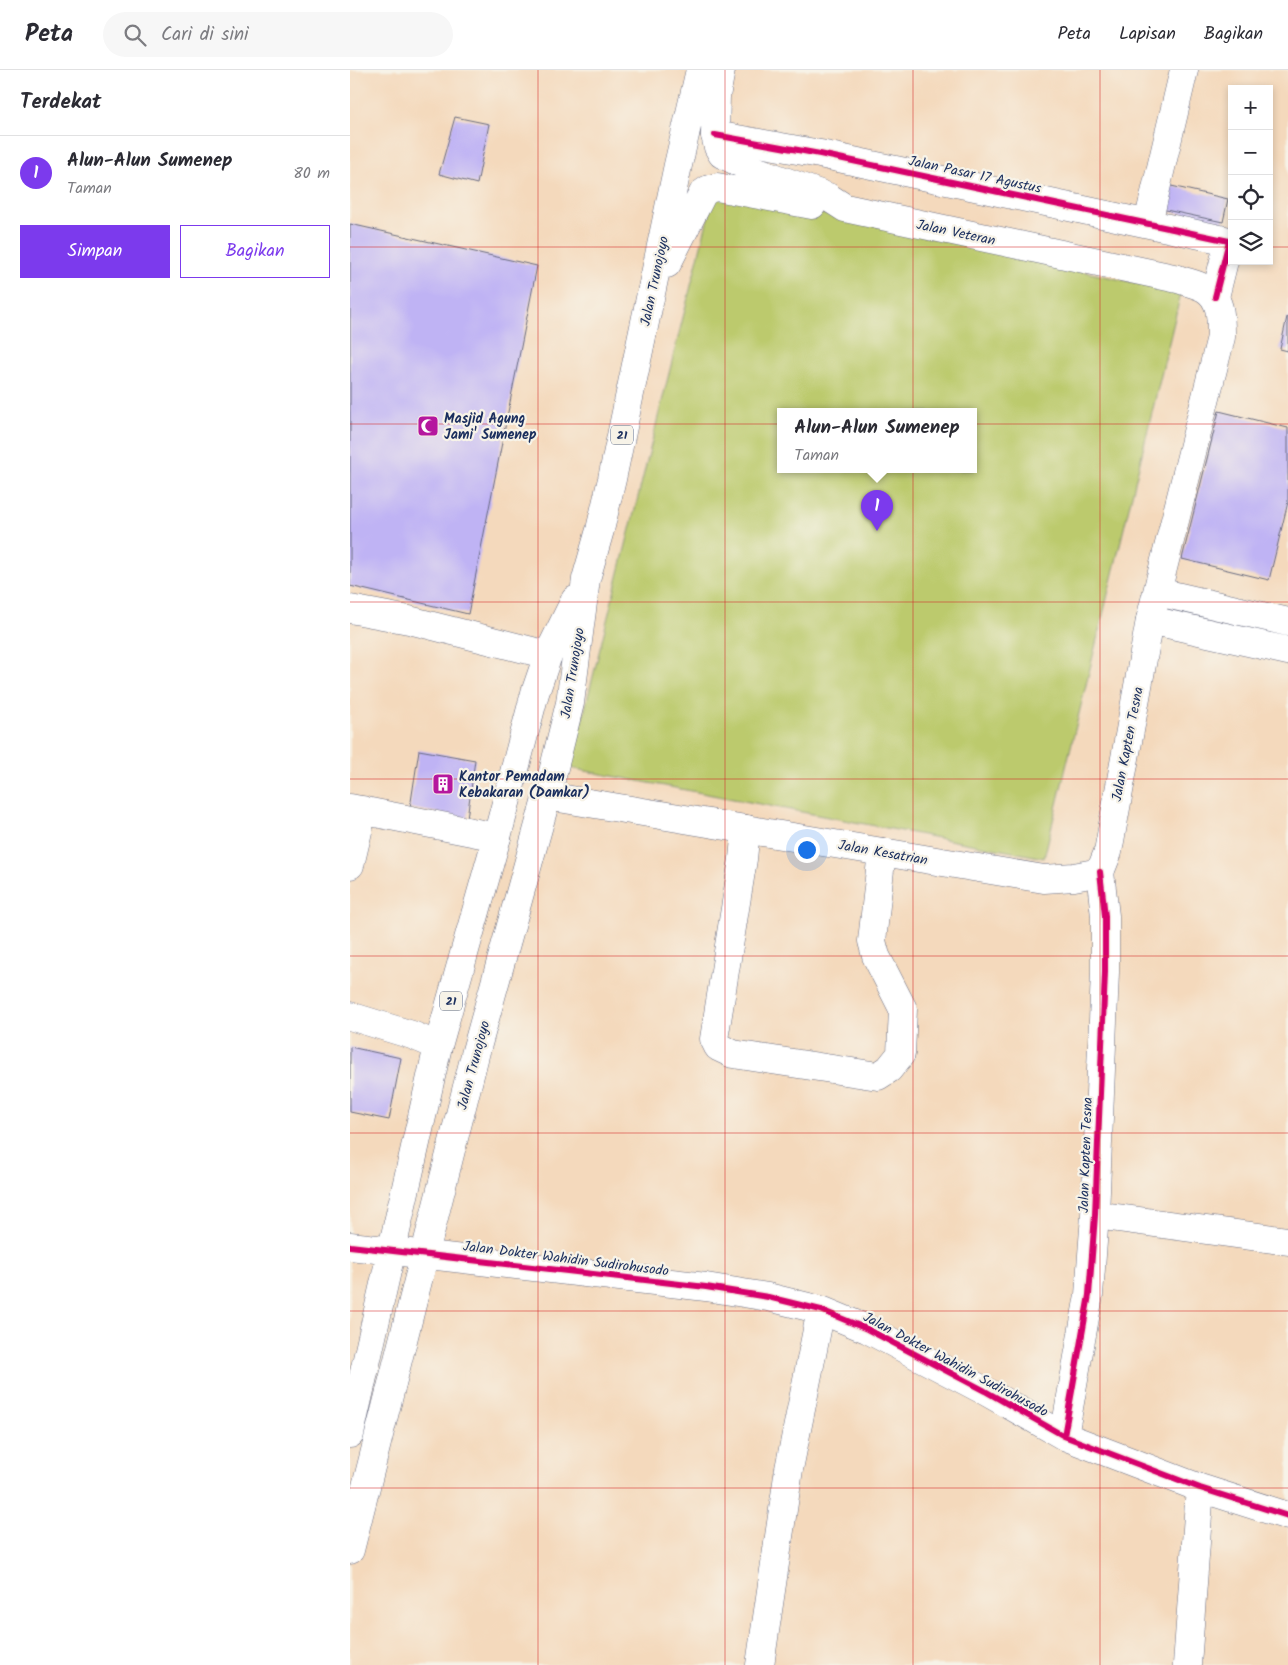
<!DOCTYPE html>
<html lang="id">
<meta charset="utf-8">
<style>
body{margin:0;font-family:Kalam,sans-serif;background:#f7f7f7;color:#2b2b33}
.controls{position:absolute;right:15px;top:15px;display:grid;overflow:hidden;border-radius:0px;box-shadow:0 2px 8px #0003}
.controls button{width:45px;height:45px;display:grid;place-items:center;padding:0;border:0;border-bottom:1px solid #e1e1e2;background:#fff;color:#2b2b33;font:25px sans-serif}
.you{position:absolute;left:456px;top:779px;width:18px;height:18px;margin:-12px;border:4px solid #fff;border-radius:50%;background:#1a73e8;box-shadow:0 0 0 8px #1a73e833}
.badge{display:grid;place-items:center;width:32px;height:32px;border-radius:50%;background:#7c3aed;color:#fff;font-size:16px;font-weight:700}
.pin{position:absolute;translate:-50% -41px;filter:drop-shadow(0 1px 2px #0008)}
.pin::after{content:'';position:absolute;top:26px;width:18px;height:15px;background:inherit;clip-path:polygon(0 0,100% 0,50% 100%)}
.popup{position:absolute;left:427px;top:338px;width:200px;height:65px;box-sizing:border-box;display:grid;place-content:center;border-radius:0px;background:#fff;filter:drop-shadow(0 1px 4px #0005);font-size:16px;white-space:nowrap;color:#7c7c81}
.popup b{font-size:19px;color:#2b2b33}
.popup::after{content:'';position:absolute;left:50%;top:100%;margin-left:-10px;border:10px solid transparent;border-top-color:#fff}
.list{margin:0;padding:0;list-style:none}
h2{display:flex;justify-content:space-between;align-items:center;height:65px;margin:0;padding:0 20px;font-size:21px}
h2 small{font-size:16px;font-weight:400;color:#7c7c81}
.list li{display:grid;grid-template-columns:32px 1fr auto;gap:15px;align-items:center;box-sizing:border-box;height:75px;padding:0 20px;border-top:1px solid #e1e1e2}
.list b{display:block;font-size:19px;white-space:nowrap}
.list p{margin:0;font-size:16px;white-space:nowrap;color:#7c7c81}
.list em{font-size:16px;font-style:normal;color:#7c7c81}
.actions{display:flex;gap:10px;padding:15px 20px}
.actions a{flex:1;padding:11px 0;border:1px solid #7c3aed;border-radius:0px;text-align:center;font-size:18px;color:#7c3aed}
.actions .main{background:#7c3aed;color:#fff}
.icon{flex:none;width:28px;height:28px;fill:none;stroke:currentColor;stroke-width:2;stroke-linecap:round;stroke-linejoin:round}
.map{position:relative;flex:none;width:938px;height:1595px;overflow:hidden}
header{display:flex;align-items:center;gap:30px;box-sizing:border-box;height:70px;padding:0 25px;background:#fff;border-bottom:1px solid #e1e1e2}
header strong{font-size:24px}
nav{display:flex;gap:28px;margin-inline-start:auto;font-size:18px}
.search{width:350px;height:45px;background:#f7f7f7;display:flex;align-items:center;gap:12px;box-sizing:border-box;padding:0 18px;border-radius:28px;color:#7c7c81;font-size:19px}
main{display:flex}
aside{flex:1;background:#fff}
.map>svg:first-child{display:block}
</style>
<header>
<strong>Peta</strong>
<div class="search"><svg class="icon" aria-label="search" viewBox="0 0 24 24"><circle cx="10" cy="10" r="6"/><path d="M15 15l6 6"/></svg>Cari di sini</div>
<nav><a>Peta</a><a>Lapisan</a><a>Bagikan</a></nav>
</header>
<main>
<aside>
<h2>Terdekat<small></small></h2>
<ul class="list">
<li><span class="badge">1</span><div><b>Alun-Alun Sumenep</b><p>Taman</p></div><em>80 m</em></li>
</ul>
<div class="actions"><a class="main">Simpan</a><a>Bagikan</a></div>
</aside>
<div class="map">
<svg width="938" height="1595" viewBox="0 0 938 1595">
<rect width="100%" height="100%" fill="#f7f3e8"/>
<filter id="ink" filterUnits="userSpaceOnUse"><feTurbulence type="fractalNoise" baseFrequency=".02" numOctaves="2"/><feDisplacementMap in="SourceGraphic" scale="10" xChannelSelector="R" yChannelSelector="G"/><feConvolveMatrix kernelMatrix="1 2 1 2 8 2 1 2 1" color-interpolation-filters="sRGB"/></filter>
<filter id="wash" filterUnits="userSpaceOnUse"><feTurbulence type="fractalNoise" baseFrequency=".0096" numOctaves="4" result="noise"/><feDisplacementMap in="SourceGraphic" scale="20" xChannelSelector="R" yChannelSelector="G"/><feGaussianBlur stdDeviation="1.12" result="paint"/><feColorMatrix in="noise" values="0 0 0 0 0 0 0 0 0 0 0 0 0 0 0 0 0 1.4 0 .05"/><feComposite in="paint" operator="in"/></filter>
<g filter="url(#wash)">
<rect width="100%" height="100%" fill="#f4d9bc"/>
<path fill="#bcca6d" stroke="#6c7c66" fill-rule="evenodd" d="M365,120L831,223L694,788L220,698ZM431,342H623V400H431Z"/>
<g id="blocks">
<path fill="#bfb3f4" d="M105,47L139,54L127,114L89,104Z
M817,115L878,129L873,152L811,139Z
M0,154L187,196L118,544L0,516Z
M937,247H938V281L930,279Z
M869,341L938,358V432L919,510L832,489Z
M69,680L125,690L117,748L60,738Z
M0,977L51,988L39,1050L0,1042Z"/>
</g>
</g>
<g filter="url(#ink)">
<use href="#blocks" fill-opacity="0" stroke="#676a7f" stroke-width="1"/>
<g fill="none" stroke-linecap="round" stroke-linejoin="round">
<g stroke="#676a7f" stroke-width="29">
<path id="minor" d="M365,65L470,84L879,171L865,227
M798,153L834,0
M808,522L938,552
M0,539L59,550L198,585
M800,550L938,581
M0,738L147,767
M396,759L393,789L364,969L368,977L383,984L528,1006L539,999L551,984L553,939L526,886L522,871L532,782
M0,795L13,740
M0,946L62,965L88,976
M745,1145L938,1171
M0,1176L356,1217L418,1227L471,1240L517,1259L635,1321L714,1366L850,1418L938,1446
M714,1366L739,1225L745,1145L755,902V846L750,802
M410,1595L439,1399L471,1240
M837,1595L850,1418"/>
</g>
<g stroke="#676a7f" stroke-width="29">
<path id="highway" d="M317,194L353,123L359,119L367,117L462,135
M197,726L694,809L724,807L750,802L758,782L800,550L871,267C871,249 872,228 854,218C846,214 836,212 828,209L495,138L478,127L402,99L372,84L368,77L365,65L366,26L371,0
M0,1364L88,976L147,767L185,623L198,585L225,530
M0,1480L126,981L197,726L220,633L236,509L250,460L262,409L328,95L350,0"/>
</g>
<use href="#minor" stroke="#fff" stroke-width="28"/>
<use href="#highway" stroke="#fff" stroke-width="28"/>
<g stroke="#f7f3e8" stroke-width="9">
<path id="cycleway" d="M365,65L470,84L879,171L865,227
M0,1176L356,1217L418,1227L471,1240L517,1259L635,1321L714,1366L850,1418L938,1446
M714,1366L739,1225L745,1145L755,902V846L750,802"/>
</g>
<use href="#cycleway" stroke="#d6006c" stroke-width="6"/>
</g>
</g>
<path fill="none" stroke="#d62828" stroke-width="1" stroke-opacity="0.55" d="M188,0V1595M375,0V1595M563,0V1595M750,0V1595M0,177H882M919,177H938M0,354H938M0,532H938M0,709H938M0,886H938M0,1063H938M0,1241H938M0,1418H938"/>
<defs>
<g id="mosque-square" transform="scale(1.125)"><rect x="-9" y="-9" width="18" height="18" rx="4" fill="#b5179e" stroke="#f7f3e8"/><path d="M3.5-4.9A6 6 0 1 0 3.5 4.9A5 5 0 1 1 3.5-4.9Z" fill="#fff"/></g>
<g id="building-square" transform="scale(1.125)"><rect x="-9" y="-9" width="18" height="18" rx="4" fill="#b5179e" stroke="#f7f3e8"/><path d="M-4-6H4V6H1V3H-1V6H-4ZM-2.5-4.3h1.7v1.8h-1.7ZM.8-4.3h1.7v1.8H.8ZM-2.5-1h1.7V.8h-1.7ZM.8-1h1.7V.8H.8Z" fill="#fff"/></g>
</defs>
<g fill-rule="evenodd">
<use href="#mosque-square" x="78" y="356"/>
<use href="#building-square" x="93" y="714"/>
</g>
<g text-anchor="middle" stroke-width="4.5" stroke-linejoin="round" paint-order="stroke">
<g fill="#f7f3e8" stroke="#5d6a87" stroke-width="1">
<rect x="261" y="355.5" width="22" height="19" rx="4"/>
<rect x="90" y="921.5" width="22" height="19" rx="4"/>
</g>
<g font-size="12" font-weight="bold" fill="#1b2f5e">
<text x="272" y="369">21</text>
<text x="101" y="935">21</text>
</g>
<g font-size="14" fill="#1b2f5e" stroke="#f7f3e8">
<text transform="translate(625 104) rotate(12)" y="5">Jalan Pasar 17 Agustus</text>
<text transform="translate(606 162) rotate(12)" y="5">Jalan Veteran</text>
<text transform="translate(304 211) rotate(-78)" y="5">Jalan Trunojoyo</text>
<text transform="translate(222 603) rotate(-81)" y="5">Jalan Trunojoyo</text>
<text transform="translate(777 674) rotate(-79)" y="5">Jalan Kapten Tesna</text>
<text transform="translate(533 782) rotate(10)" y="5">Jalan Kesatrian</text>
<text transform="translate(123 995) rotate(-75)" y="5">Jalan Trunojoyo</text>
<text transform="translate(735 1085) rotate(-88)" y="5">Jalan Kapten Tesna</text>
<text transform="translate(216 1188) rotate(7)" y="5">Jalan Dokter Wahidin Sudirohusodo</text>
<text transform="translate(606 1294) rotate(28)" y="5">Jalan Dokter Wahidin Sudirohusodo</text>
</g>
<g font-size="14" font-weight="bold" fill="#1b2f5e" stroke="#f7f3e8" text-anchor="start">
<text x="94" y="353">Masjid Agung<tspan x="94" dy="16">Jami' Sumenep</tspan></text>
<text x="109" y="711">Kantor Pemadam<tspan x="109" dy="16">Kebakaran (Damkar)</tspan></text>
</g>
</g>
</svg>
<div class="controls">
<button>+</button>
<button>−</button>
<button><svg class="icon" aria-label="locate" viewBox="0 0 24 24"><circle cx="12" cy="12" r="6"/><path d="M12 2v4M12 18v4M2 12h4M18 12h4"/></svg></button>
<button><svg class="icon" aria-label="layers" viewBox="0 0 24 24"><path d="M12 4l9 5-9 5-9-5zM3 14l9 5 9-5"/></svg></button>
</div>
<div class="you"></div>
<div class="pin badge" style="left:527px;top:461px">1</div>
<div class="popup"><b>Alun-Alun Sumenep</b>Taman</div>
</div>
</main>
